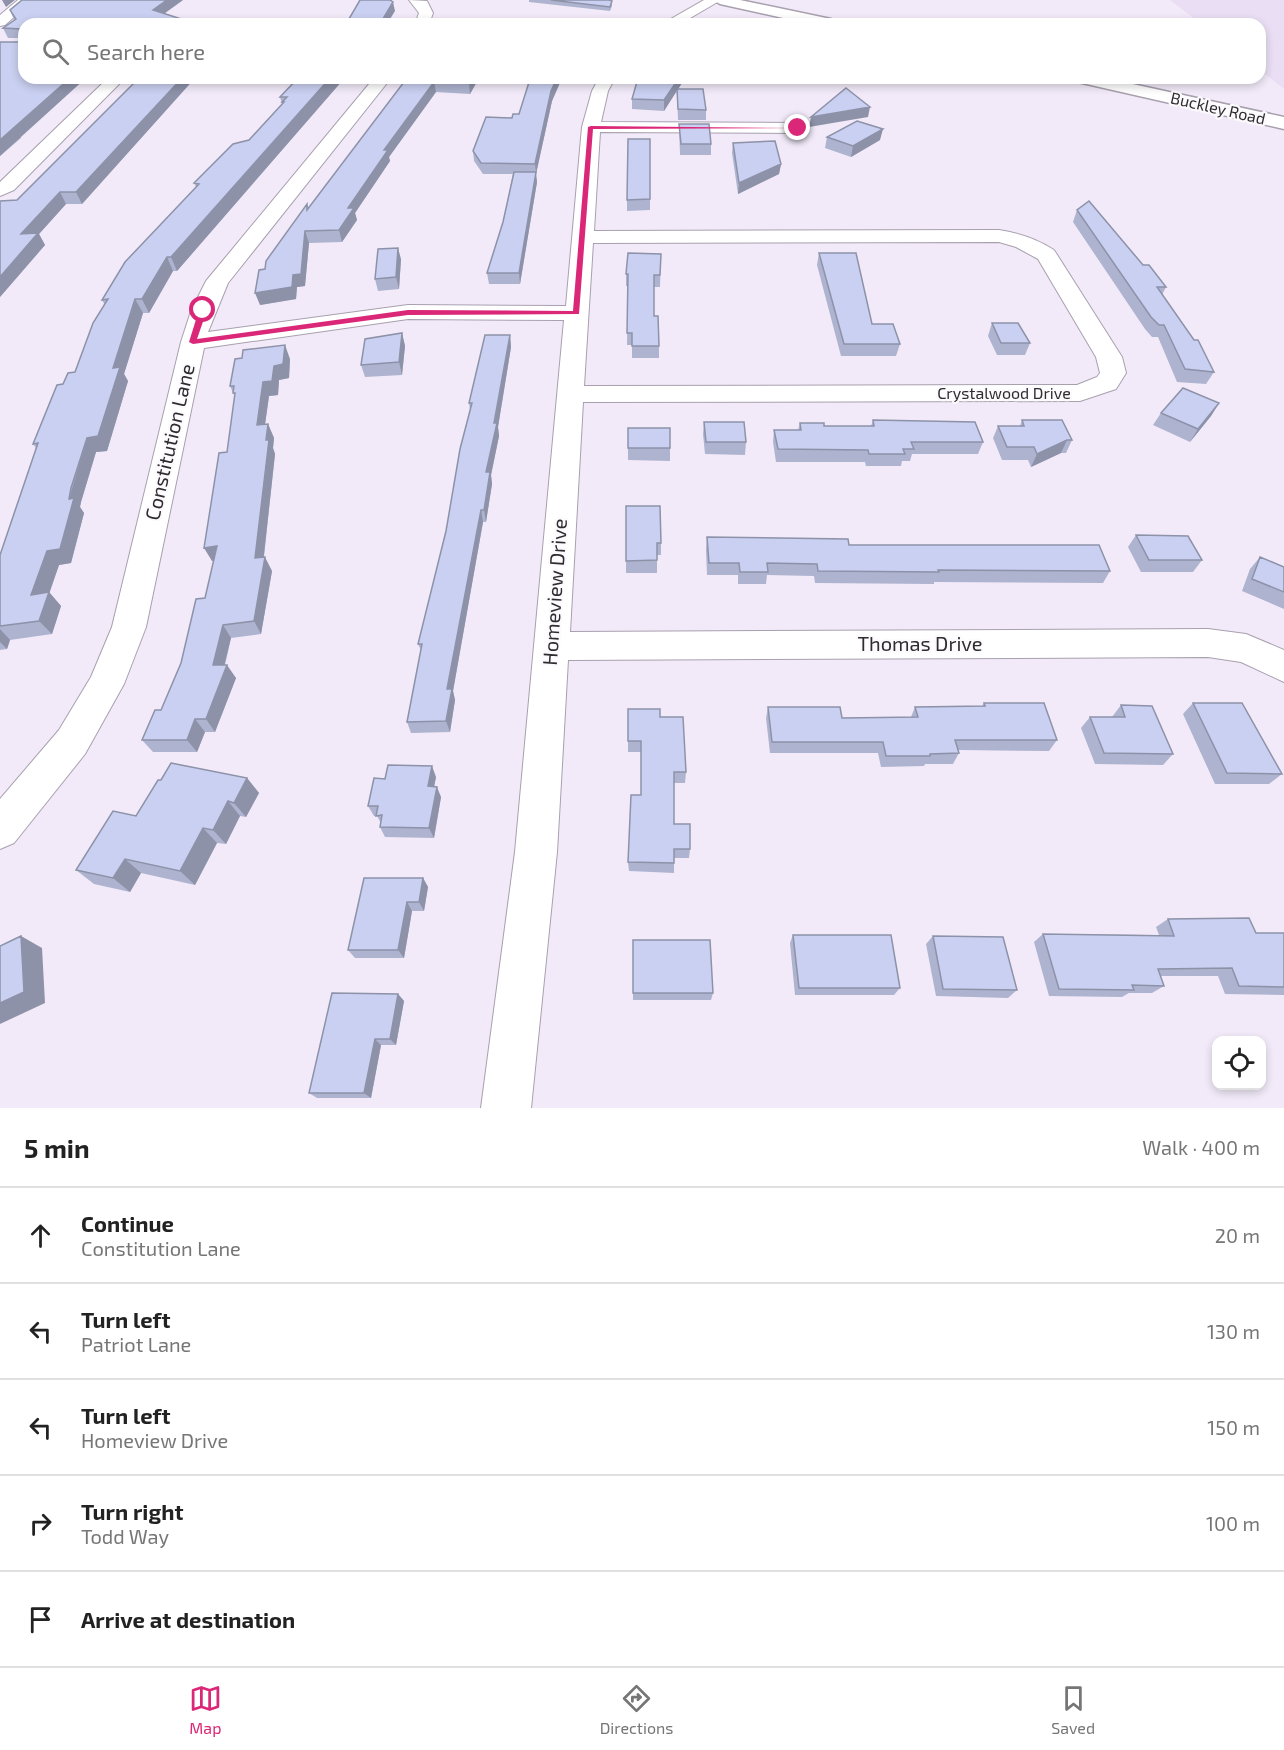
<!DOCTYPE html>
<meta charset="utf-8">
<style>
body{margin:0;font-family:"Exo 2",sans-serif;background:#f6f6f6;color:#222}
.controls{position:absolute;right:18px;bottom:18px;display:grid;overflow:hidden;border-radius:12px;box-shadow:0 3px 9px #0003}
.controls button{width:54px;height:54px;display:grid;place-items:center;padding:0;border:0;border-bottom:2px solid #e0e0e0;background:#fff;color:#222;font:30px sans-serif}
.stop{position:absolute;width:18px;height:18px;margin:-14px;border:4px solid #db2777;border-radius:50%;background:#fff}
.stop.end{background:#db2777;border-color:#fff;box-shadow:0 2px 6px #0008}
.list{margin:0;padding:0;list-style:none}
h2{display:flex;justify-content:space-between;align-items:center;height:78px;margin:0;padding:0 24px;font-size:26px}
h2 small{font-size:20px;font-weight:400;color:#767676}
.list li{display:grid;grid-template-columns:39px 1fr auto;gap:18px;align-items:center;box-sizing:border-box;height:96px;padding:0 24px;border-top:2px solid #e0e0e0}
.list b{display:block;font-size:22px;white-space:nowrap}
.list p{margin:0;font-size:20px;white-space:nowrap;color:#767676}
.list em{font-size:20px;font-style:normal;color:#767676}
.icon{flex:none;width:33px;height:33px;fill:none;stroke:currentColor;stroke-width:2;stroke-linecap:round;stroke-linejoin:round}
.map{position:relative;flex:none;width:1284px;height:1108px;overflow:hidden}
.search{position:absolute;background:#fff;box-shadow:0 3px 9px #0003;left:18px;right:18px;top:18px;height:66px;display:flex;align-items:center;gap:15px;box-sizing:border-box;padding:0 21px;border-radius:18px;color:#767676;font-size:22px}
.sheet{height:558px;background:#fff}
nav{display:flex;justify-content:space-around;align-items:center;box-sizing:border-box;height:84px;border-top:2px solid #e0e0e0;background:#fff;font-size:16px;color:#767676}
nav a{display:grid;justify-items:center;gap:3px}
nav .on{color:#db2777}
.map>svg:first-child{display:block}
</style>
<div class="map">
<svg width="1284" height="1108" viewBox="0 0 1284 1108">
<rect width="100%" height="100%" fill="#f2eaf9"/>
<path fill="#e9def3" d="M1170,0H1284V89L1260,70V24H1201Z"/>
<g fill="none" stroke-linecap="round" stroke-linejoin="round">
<g stroke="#a8a0ae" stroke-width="2">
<path id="minor" d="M18,0H33L5,25L0,26V15Z
M409,0L427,1L433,13L429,24H415L419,13Z
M704,0H721L680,24H662Z
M108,78H125L14,190L0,196V182Z
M374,78H391L228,283L208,332L408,305L566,306L582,127L592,91L599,78H615L608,91L601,122L798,123L804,124L807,128L804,132L798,133L600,132L594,231L999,230C1019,233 1037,239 1054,250L1122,357L1126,373L1116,389L1080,401L583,402L570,632L1208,629L1246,634L1284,650V682L1241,662L1208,657L568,660L557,852L531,1108H481L515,852L564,320L408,319L204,348L146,627L124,684L85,754L14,843L0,849V799L59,730L91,677L112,627L181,342L191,311L206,281ZM999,242L1016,247L1038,259L1096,357L1100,373L1097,377L1077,385L584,386L593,243Z"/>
</g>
<g stroke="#a8a0ae" stroke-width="3">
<path id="tertiary" d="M713,0H740L831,19L839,24H810L720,4Z
M1074,78H1105L1284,117V129L1082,83L1076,82Z"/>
</g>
<use href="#minor" fill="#fff" fill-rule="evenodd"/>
<use href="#tertiary" fill="#fff" fill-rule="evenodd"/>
</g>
<path fill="#aeb3cf" d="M183,0L164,13L24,24L21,138L0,156V42H21V38H8L3,28L14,20L10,10Z
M529,0H609L612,1V6L610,11L529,2Z
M139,78H195L82,204H66L39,234L45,245L0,297V201L17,200Z
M298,78H341L342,81L177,271H173L149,313H143L124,374L128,381L107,451L96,452L81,502L80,507L84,513L71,563L59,565L49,592L61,606L52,634L10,640L7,649L0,650V555L36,448L33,444L63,384L75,372L105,305L102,300L196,187L194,183L249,140L282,104L280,97Z
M407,78H479L470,94L436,92L389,157L390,161L355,213L357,220L342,242L309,243L305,286L297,287L296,299L260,305L265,269L307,204L309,208Z
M535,78H562L552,101L536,174L537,182L520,284H489L487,273L503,222L513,174H483L474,161L473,151L512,118L519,114Z
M682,83L678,89L706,110V120H678L677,90L664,111L632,109V99Z
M679,124L711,144V155H680Z
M827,137L880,140L851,157L825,148Z
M650,139V210L627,211V200Z
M733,143L781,164L779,174L738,194L732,153Z
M1077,210L1143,265L1166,287L1162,295L1214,372L1206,384L1177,382L1158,337H1152L1145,329L1073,222Z
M819,253L872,324L900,344L896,356H841L817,265Z
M661,254L660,287H654V316L659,346V358H632V345H627L628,286H626V274Z
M401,259L399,289L378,291L375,279Z
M992,323L1030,343L1025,355H997L988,336Z
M402,333L405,346L402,375L365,377L361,365Z
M510,335L511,347L498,427L499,436L491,475L492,484L486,522H483L453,691L455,700L450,732L411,733L407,722L421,650L418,644L446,531L470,410L469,403Z
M290,359L289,378L279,380L278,395L269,396L265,424H268L274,438L273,448L275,454L264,557L272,571L261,634L231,638L225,665L236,678L215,732H205L197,752H153L142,740L161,710L181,663L205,598L214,561H212L235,397L230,386Z
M1219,403L1211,416L1190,442L1153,425L1161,413Z
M873,420L983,442L978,454H912L910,461H902L901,466H866L865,462H776L773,442L774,430H798L800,423L824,426H871Z
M1022,420L1072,440L1066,453H1061L1031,467L1028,460H1002L993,438L998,426H1020Z
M704,422L746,442L745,455L705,454L703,434Z
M628,428L670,448V461L628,460Z
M626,506L661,543V555H657V573H626Z
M1136,535L1202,560L1193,572H1141L1128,547Z
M707,537L849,545L1110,571L1103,583L934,582V584L815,583L814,576L767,575L766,584H738V575H707L706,549Z
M1260,557L1284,567V609L1242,591L1250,569Z
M984,703L1057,740L1049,751L959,750V753L953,764H925L924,766L881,767L878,753H770L766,718L768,707L842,718L911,717L915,707L982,706Z
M1193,703L1282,774L1269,784H1215L1183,714Z
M1121,705L1173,754L1163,765L1095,764L1081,728L1090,717H1112Z
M628,709L660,717L686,772L685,783H674V824L690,849L689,858H674V873L629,871L628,862L641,795V752H628Z
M436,777L434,787L441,797L434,838L385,837L380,827L381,823L377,816H374L368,806L385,779Z
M247,778L259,793L246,817L240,816L226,844L217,843L195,885L141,873L130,892L94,884L76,870L136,816L161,780Z
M423,878L428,887L424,911H412L404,958H355L348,950Z
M1168,919L1256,933H1284V995L1225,994L1218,976H1161L1164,986L1152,993H1129L1122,997L1049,996L1034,942L1043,934L1159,935L1156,927Z
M793,935L900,988L894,995H795L790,943Z
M933,936L1017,990L1008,998L936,996L926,944Z
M633,940L713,993L711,1000H633Z
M398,994L404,1001L396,1045H381L371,1098H317L309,1093Z"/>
<path fill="#8d92a9" d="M2,0H15L6,7Z
M167,0H183L157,19L153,10Z
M393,2L395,11L387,24H380Z
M70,78H86L0,156V140Z
M182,78H195L82,204L76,192Z
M330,78H341L342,81L177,271L171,257Z
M472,78H479L470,94L469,83Z
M557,78H562L552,101L536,174L537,182L520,284L519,273L536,173L535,164L551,91Z
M679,78H682V83L664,111V100Z
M434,82L436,92L389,157L390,161L355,213L357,220L342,242L339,230L348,208L384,150Z
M870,107L868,117L809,127L811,117Z
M883,129L880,140L851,157L853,146Z
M781,164L779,174L738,194L739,183Z
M60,192L66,204L39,234L45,245L0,297V277L21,234Z
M305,231L309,243L305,286L297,287L296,299L260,305L255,293L293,275Z
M398,248L401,259L399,289L396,277Z
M167,257L173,271L149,313L142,299Z
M135,299L143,313L124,374L128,381L107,451L96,452L81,502L80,507L84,513L71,563L59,565L44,609L31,595L47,551L69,499L87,438L113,368Z
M402,333L405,346L402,375L399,362Z
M510,335L511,347L498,427L499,436L491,475L492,484L486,522L484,510L486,472Z
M285,345L290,359L289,378L279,380L278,395L269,396L263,439L257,425L263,382Z
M1219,403L1211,416L1190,442L1198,429Z
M268,424L274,438L273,448L275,454L262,572L255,558Z
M1067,440L1061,453L1031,467L1037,454Z
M481,510L483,522L453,691L455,700L450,732L446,721L447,689Z
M217,546L225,559L212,561L204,548Z
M265,557L272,571L261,634L254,621Z
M49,592L61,606L52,634L39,621Z
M223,625L231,638L221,678L213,665Z
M0,629L10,640L7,649L0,642Z
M227,665L236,678L215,732L206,719Z
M195,719L205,732L197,752L187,740Z
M432,766L436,777L432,797L428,786Z
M247,778L259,793L246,817L234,803Z
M437,787L441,797L434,838L429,828Z
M228,801L240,816L226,844L213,830Z
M203,828L217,843L195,885L180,871Z
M125,859L141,873L130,892L113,878Z
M423,878L428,887L424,911L419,902Z
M407,902L412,911L404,958L398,950Z
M21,936L42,948L45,1003L0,1024V1003Z
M398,994L404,1001L396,1045L390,1039Z
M375,1039L381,1045L371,1098L364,1093Z"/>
<path fill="#cad0f1" stroke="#8d92a9" stroke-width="1.5" d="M22,0H167L153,10L197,24H24V78H70L0,140V42H21V29L3,28L16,19L10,10Z
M360,0H390L393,2L380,24H346Z
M551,0H609L612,1L610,7Z
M139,78H182L76,192H60L21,234L38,233L0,277V201L17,200Z
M298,78H330L171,257H167L142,299H135L113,368L120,367L98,436L87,438L71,488L69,499L74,498L60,549L47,551L31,595L49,592L39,621L0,626V555L38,443L33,444L57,385L63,384L68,373L75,372L93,323L108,299L102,300L125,262L199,184L194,183L233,144L249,140L284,102H282L287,97H280Z
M407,78H472L469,83L434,82L384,150H388L348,208H354L339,230L305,231L301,274L293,275L292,287L255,293L259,270L265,269L266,261L307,204V210Z
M535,78H557L551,91L535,164L481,163L473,151L486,117L512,118L513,114H519L530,79L533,81Z
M638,78H679L664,100L632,99Z
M846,88L870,107L811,117Z
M677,89H703L706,110L678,109Z
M857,121L883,129L853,146L827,137Z
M679,124H709L711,144H681Z
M628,139H650V199L627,200Z
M775,141L781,164L739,183L733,143Z
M514,172H536L519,273H487L503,222Z
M1089,201L1143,265H1149L1166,287H1157L1194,340H1198L1214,372L1185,369L1164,325H1159L1151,317L1077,210Z
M398,248L396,277L375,279L378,249Z
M628,253L661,254L660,275H654V316H658L659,346H632V333H627L628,274H626Z
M819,253H856L872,324H893L900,344H844Z
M992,323H1018L1030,343H1001Z
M402,333L399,362L361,365L365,339Z
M485,335H510L494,423H497L486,472H490L484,510H481L447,689H452L446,721L407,722L422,644H418L446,531L460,449L472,403H469Z
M285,345L283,364L274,366L272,381L263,382L257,425L268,424L266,440H269L255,558L265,557L254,621L223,625L213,665H227L206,719H195L187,740H142L155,710H161L181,663L196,599L205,598L217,546L204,548L219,453L227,452L235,393H233L234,386H230L235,359L242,358L243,350Z
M1183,388L1219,403L1198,429L1161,413Z
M873,420L975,422L983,442H911L914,449H903L905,454H869L868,450L778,449L774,430H801L800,423H824V426H874Z
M1022,420H1062L1072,440H1067L1037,454L1034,447H1007L998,426H1024Z
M704,422H744L746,442H706Z
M628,428H670V448H628Z
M626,506H660L661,543H657V560L626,561Z
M1136,535L1188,536L1202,560H1149Z
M707,537L848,539L849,545H1099L1110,571L938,570L939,572L818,571L817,564L767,563L768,572H740L739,563H709Z
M1260,557L1284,567V592L1252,579Z
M984,703H1044L1057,740H955L959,753L930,754V756H886L883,742H772L768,707H840L842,718L918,717L915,707L985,706Z
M1193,703H1242L1282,774L1227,773Z
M1121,705L1152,706L1173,754L1104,753L1090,717H1125Z
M628,709H660V717H683L686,772H674V824H690V849H674V863L628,862L631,795H641V741H628Z
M171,763L247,778L234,803L228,801L213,830L203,828L180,871L125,859L113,878L76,870L113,811L136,816L158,780H161Z
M388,765L432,766L428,786L437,787L429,828L380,827L382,815L376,816L378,806H368L374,778L385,779Z
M364,878H423L419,902H407L398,950H348Z
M1249,918L1256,933H1284V987L1239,986L1232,968L1158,969L1164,986L1132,985L1134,990L1059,989L1043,934L1174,936L1168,919Z
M793,935H891L900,988H799Z
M21,936L24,992L0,1003V946Z
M933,936L1003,937L1017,990L943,989Z
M633,940H710L713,993H633Z
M332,993L398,994L390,1039H375L364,1093H309Z"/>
<path fill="#db2777" d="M591,126L801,128L593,129L579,314L408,315L193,344L189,342L199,310L203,308L207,310L197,339L408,310L573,311L588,127Z"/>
<g text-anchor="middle" stroke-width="4.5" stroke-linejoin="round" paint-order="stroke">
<g font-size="16" fill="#2f2c31" stroke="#fcfafd">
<text transform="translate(1218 108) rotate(13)" y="6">Buckley Road</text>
<text x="1004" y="399">Crystalwood Drive</text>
</g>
<g font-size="20" fill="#2f2c31" stroke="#fcfafd">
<text transform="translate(170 442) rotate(-77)" y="7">Constitution Lane</text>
<text transform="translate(555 592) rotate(-86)" y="7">Homeview Drive</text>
<text x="920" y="651">Thomas Drive</text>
</g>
</g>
</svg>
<div class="controls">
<button><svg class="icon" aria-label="locate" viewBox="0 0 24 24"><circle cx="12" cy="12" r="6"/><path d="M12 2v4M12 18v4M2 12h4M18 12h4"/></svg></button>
</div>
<div class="stop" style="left:203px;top:310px"></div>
<div class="stop end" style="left:798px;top:128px"></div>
<div class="search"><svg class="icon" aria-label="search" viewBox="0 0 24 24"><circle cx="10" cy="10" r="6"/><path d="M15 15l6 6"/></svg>Search here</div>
</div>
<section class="sheet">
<h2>5 min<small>Walk · 400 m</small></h2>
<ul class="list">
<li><svg class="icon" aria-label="ahead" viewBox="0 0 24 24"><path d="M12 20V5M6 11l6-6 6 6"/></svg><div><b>Continue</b><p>Constitution Lane</p></div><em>20 m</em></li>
<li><svg class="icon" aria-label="left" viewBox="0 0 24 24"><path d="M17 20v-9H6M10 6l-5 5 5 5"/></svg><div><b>Turn left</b><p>Patriot Lane</p></div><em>130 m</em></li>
<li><svg class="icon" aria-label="left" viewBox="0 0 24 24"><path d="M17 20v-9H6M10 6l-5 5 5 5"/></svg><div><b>Turn left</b><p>Homeview Drive</p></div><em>150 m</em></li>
<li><svg class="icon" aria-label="right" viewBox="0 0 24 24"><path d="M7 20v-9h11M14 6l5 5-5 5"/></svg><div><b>Turn right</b><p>Todd Way</p></div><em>100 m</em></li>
<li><svg class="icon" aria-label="arrive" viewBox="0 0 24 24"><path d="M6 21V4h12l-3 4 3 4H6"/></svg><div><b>Arrive at destination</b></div></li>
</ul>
</section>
<nav>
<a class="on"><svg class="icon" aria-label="map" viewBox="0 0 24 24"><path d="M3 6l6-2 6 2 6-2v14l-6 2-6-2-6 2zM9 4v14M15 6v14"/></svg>Map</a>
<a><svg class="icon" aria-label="directions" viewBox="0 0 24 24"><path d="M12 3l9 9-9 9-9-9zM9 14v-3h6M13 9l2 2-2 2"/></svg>Directions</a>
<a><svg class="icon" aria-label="saved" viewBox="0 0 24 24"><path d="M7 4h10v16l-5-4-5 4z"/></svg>Saved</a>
</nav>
